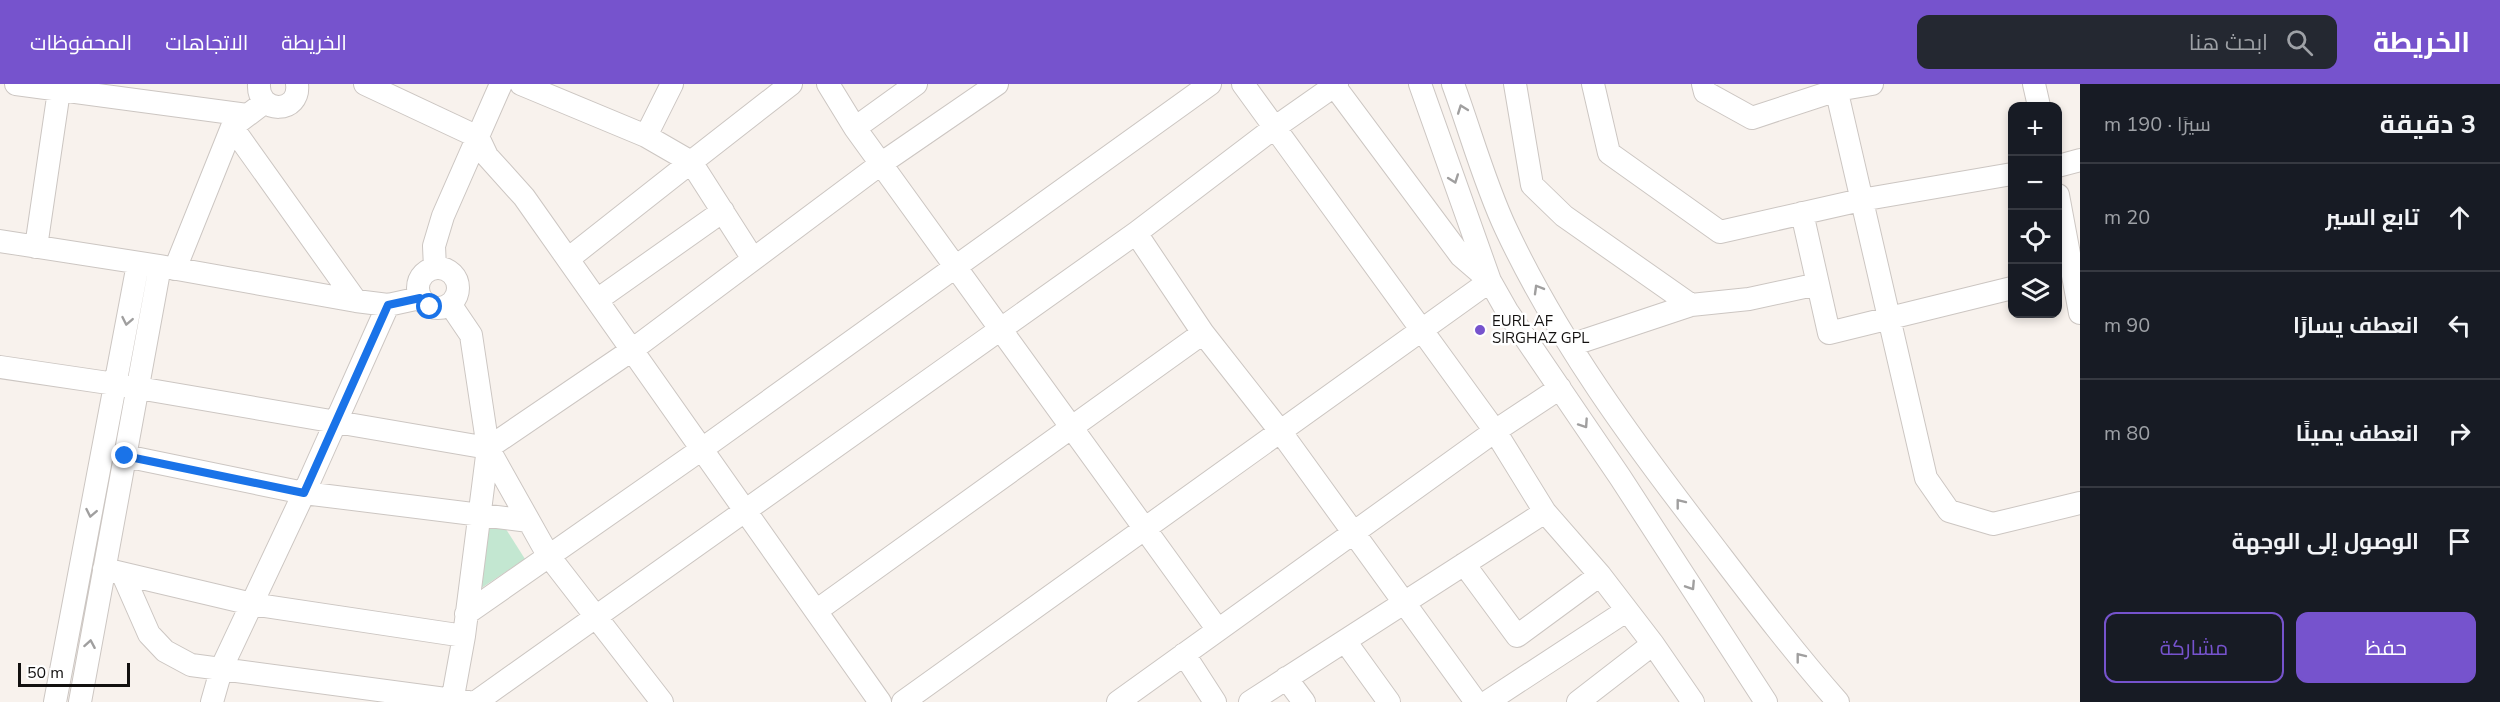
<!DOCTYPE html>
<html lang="ar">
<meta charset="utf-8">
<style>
body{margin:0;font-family:"Nunito Sans",Cairo,sans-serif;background:#242831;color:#f1f3f6;direction:rtl}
.controls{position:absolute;right:18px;top:18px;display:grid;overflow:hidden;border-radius:12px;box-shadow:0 3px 9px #0003}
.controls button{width:54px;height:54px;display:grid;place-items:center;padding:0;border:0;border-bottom:2px solid #363941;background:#171b24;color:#f1f3f6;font:30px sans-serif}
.scale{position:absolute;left:18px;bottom:15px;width:112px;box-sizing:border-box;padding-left:6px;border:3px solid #12100f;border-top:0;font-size:16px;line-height:21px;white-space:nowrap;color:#12100f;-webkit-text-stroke:4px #fff;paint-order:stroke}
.stop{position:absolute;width:18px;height:18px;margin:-14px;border:4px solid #1a73e8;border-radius:50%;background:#fff}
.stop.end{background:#1a73e8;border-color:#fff;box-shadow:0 2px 6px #0008}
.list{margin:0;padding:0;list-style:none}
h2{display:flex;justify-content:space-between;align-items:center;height:78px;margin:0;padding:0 24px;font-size:26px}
h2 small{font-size:20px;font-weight:400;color:#9ea1a6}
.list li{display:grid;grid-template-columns:39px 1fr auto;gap:18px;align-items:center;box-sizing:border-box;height:108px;padding:0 24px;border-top:2px solid #363941}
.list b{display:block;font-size:22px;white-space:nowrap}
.list em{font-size:20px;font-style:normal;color:#9ea1a6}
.actions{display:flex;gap:12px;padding:18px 24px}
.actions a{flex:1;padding:14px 0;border:2px solid #7653cd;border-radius:12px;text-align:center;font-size:21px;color:#7653cd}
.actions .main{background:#7653cd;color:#fff}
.icon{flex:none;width:33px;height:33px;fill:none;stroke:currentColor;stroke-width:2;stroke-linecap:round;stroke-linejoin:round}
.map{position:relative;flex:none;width:2080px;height:618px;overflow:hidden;direction:ltr}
header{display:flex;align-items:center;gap:36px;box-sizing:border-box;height:84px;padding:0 30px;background:#7653cd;color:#fff}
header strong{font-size:28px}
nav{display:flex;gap:33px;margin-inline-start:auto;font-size:21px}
.search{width:420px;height:54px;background:#242831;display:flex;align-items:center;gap:15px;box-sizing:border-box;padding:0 21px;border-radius:12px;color:#9ea1a6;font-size:22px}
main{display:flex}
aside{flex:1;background:#171b24}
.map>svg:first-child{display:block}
</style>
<header>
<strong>الخريطة</strong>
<div class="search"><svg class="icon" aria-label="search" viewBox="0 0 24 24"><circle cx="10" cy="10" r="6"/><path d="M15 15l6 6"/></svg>ابحث هنا</div>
<nav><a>الخريطة</a><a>الاتجاهات</a><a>المحفوظات</a></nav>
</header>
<main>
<aside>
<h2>3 دقيقة<small>سيرًا · 190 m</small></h2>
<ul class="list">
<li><svg class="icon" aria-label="ahead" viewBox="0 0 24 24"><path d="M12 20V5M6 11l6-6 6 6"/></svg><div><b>تابع السير</b></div><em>20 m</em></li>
<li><svg class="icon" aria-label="left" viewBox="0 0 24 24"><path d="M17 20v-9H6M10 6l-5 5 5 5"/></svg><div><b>انعطف يسارًا</b></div><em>90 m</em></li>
<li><svg class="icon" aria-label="right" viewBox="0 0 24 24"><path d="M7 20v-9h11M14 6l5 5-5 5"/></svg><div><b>انعطف يمينًا</b></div><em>80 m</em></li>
<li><svg class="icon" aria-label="arrive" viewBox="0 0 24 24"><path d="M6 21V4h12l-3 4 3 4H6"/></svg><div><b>الوصول إلى الوجهة</b></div></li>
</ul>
<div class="actions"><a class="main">حفظ</a><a>مشاركة</a></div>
</aside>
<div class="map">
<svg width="2080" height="618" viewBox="0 0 2080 618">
<rect width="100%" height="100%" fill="#f8f2ed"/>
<path fill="#c3e7d1" d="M485,442H504L525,475L480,505Z"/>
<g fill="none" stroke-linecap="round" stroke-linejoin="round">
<g stroke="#ccc6c2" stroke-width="24">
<path id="minor" d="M16,0L247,31
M259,0C257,31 301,30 297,0
M365,0L478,53L487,72L524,113L880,618
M521,0L646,52L691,78L791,0
M828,0L855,44L1218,546
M1243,0L1495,347L1545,428L1600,491L1653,560L1693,618
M1420,0L1490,197L1507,227L1620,393L1766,618
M1453,0C1470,46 1485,101 1506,145C1558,256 1633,358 1708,455C1750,510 1792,566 1838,618
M1515,0L1532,101L1564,132L1691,221L1749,215L1818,200
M1593,0L1609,69L1720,148L1861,116L2012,90
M1703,0L1705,8L1752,34L1837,6L1872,0
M1835,0L1926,394L1949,427L1993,440L2080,419
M2034,0L2039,22
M265,18L232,43L356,217
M855,44L916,0
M646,52L672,0
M2058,82L2080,76
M2058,111L2080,229
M1802,129L1829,249L2012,204
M1136,149L1203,249L1280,347L1476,618
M0,157L160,182L356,217L388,221L420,214
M36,163L60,0
M568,175L691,78L753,175
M418 204a20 20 0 1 1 40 0a20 20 0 1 1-40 0Z
M435,184L434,162L443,132L501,0
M175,185L232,43
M597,216L723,127
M450,220L471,251L488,364L632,266L882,79L997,0
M1571,261L1691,221
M0,283L115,300L488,364
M488,364L548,471L662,618
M125,372L304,409L529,437
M1464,480L1517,552L1600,491
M104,485L252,520L464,552L488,364
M123,491L149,550L165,567L191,581L468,618
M816,527L1203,249
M466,530L702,365L1210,0
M1345,557L1389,618
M1184,570L1215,618
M1286,594L1304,618
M55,618L138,180
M80,618L160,182
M212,618L222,583L304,409L388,221
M452,618L464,552
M476,618L1136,149L1274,44L1337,0
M903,618L1490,197L1461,172L1333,0
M1118,618L1495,347L1560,304
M1250,618L1545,428
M1487,618L1626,527
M1578,618L1653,560"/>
</g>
<use href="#minor" stroke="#fff" stroke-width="22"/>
</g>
<defs><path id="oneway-chevron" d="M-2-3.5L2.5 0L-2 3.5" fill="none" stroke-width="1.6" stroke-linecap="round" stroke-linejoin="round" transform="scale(1.5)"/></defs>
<g stroke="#a09f9f">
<use href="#oneway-chevron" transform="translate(1462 25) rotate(-110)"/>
<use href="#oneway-chevron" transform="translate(1454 95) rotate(70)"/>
<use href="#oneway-chevron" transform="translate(1538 205) rotate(-120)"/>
<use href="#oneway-chevron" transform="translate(127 237) rotate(101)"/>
<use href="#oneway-chevron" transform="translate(1584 340) rotate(56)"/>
<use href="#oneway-chevron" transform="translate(1680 419) rotate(-128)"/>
<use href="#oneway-chevron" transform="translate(91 429) rotate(101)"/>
<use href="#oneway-chevron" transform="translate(1691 502) rotate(57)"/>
<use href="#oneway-chevron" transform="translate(90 560) rotate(-80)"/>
<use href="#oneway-chevron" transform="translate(1800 573) rotate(-128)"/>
</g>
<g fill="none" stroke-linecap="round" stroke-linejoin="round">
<path stroke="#1a73e8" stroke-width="8" d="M125,372L304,409L388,221L420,214L430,223"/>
</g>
<circle fill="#7653cd" stroke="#fff" stroke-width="2" cx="1480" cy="246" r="6"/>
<g text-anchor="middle" stroke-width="5" stroke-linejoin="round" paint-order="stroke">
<g font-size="15" fill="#12100f" stroke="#fff" text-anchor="start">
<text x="1492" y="242">EURL AF<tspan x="1492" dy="17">SIRGHAZ GPL</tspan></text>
</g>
</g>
</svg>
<div class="controls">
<button>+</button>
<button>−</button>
<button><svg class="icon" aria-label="locate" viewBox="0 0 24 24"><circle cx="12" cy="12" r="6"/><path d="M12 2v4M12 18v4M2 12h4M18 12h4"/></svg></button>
<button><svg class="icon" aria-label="layers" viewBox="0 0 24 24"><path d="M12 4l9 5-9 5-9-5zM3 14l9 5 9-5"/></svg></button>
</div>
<div class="scale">50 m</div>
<div class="stop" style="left:430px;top:223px"></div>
<div class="stop end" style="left:125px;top:372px"></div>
</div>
</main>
